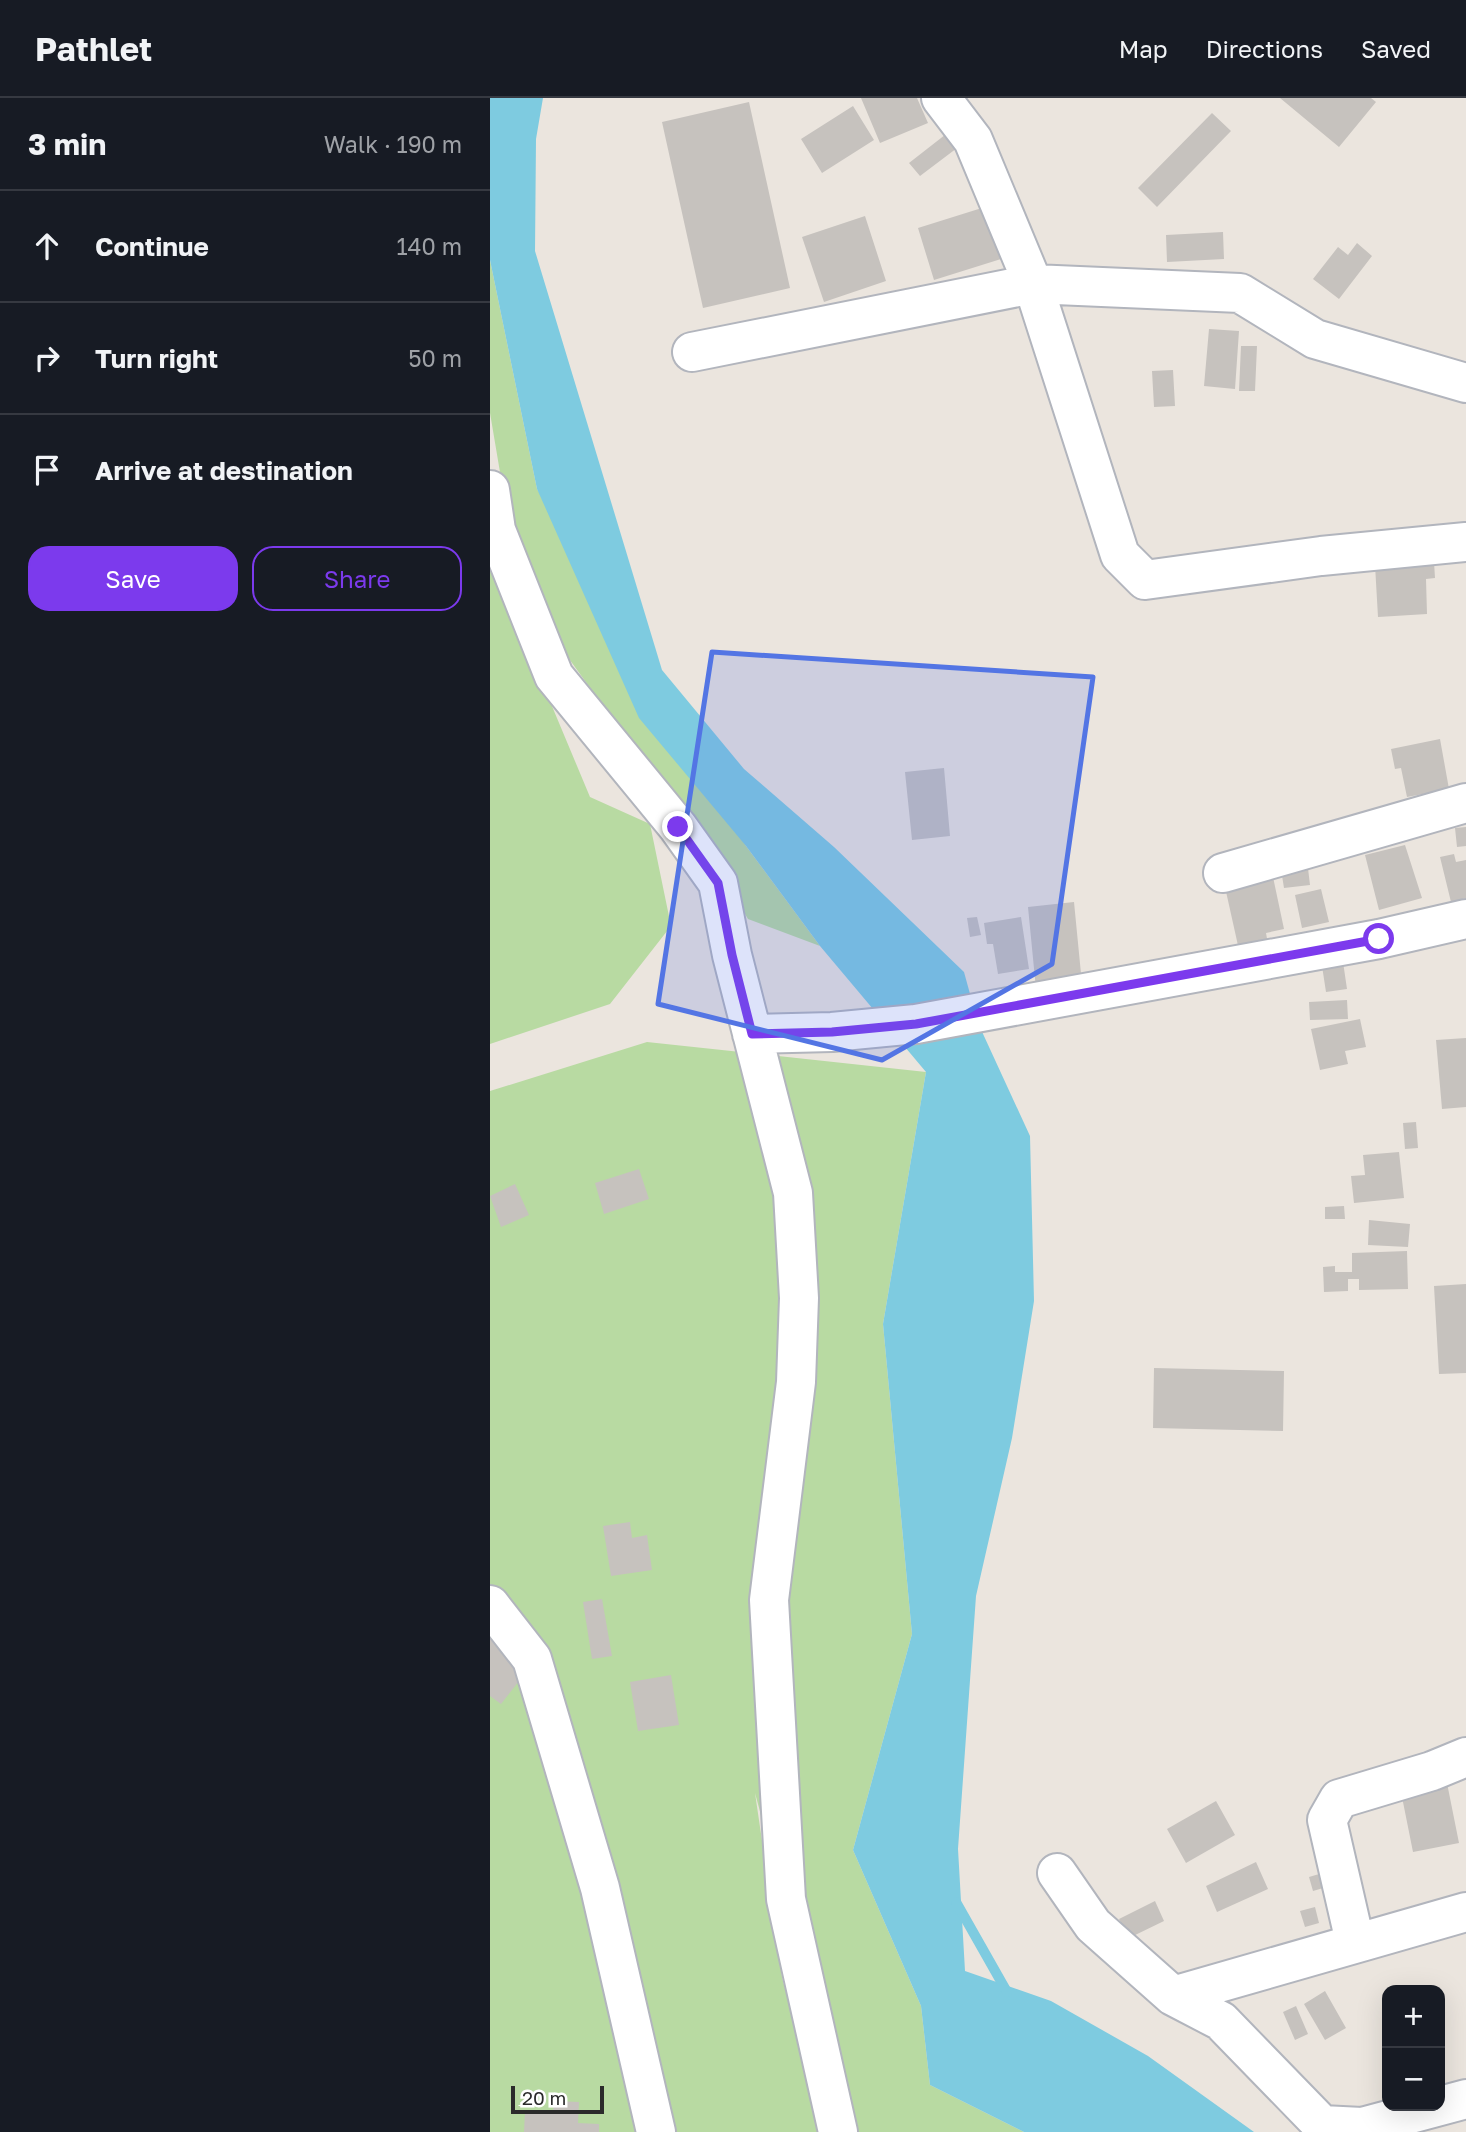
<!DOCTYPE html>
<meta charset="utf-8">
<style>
body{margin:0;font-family:"Golos Text",sans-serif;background:#20242c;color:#f1f3f6}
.controls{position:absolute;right:21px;bottom:21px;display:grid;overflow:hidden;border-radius:14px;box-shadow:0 7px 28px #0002}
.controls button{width:63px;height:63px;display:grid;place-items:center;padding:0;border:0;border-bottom:2px solid #363941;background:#171b24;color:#f1f3f6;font:35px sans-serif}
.scale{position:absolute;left:21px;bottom:18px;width:93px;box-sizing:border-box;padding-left:7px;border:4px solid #2b2b2b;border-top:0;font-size:19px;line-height:24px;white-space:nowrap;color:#2b2b2b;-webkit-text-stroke:5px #fff;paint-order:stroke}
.stop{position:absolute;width:21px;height:21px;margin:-16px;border:5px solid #7c3aed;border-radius:50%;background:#fff}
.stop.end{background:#7c3aed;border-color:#fff;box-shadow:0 2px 7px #0008}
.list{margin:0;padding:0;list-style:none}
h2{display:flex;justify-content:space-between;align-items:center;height:91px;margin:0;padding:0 28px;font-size:30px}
h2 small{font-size:23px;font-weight:400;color:#9ea1a6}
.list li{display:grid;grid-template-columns:46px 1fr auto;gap:21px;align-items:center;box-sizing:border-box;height:112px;padding:0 28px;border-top:2px solid #363941}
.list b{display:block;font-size:26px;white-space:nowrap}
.list em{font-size:23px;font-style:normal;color:#9ea1a6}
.actions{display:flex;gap:14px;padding:21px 28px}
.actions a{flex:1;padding:16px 0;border:2px solid #7c3aed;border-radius:21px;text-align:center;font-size:24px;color:#7c3aed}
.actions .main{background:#7c3aed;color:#fff}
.icon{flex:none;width:38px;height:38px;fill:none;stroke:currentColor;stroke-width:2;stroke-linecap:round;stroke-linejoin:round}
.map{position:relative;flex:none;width:976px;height:2034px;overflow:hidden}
header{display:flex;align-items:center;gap:42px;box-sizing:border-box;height:98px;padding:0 35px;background:#171b24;border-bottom:2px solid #363941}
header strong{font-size:33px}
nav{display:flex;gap:38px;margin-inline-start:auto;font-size:24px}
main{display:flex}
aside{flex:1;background:#171b24}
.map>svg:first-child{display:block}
</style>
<header>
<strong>Pathlet</strong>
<nav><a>Map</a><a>Directions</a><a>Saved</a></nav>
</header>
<main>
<aside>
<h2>3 min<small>Walk · 190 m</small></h2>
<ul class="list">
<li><svg class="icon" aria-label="ahead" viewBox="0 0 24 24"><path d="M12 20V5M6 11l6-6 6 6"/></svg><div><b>Continue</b></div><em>140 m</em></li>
<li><svg class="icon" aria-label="right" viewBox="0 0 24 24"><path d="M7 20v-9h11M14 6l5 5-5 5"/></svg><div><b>Turn right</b></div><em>50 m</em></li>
<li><svg class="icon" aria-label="arrive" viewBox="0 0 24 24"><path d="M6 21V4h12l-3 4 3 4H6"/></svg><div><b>Arrive at destination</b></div></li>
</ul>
<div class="actions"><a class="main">Save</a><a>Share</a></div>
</aside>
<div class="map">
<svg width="976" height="2034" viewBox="0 0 976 2034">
<rect width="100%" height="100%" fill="#ebe5de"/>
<path fill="#b8daa2" d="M0,162L47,391L256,748L330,848L258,821L210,742L64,540L23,451L0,315Z
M0,460L100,699L160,726L181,828L120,906L0,946Z
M157,944L436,974L393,1226L422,1536L363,1752L431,1908L440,1987L534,2034H357L265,1695L292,1879L332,2034H0V993Z"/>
<path fill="#7ecbe0" d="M0,0H53L46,41L45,153L172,572L254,671L344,749L474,874L488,925L540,1038L544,1203L522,1340L486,1498L468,1751L475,1873L561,1903L658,1958L764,2034H534L440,1987L431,1908L363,1752L422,1536L393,1226L436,974L330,848L256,748L149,620L47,391L0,162Z"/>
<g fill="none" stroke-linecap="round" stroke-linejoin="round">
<path stroke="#7ecbe0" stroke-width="10" d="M466,1804L517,1894"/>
</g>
<path fill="#c6c2be" d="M371,0H427L438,25L390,45Z
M790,0H881L886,4L849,49Z
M259,4L300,190L213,210L172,24Z
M363,8L384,42L332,75L311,41Z
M722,15L741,33L667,109L648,90Z
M460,33L471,47L430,78L419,65Z
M495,109L511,161L444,182L428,130Z
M375,118L396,183L334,204L312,139Z
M733,134L734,161L677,164L676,137Z
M867,145L882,158L849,201L823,181L848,149L858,157Z
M719,231L749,233L745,291L714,288Z
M751,248H767L765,293H749Z
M683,272L685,308L664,309L662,273Z
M944,464L945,480L936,481L937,516L888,519L885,467Z
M950,641L959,691L917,699L911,670L905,671L901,651Z
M454,670L460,738L422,742L415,674Z
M976,729V748L967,749L965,730Z
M915,747L932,800L889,812L875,757Z
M964,756L966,764L976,762V800L961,804L950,759Z
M817,762L820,787L794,790L790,765Z
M783,779L794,831L776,835L778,846L749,852L735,789Z
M831,791L839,824L812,830L805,797Z
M584,804L592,886L546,891L538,809Z
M487,819L491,837L480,839L477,820Z
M531,819L539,871L508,876L503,846H497L494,825Z
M853,864L857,891L836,894L832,868Z
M857,902L858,921L820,922L819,904Z
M870,921L876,949L855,953L858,966L830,972L821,931Z
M976,940V1009L952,1011L946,942Z
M926,1024L928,1050L915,1051L913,1025Z
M909,1054L914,1100L864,1105L861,1078L875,1077L873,1057Z
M149,1071L159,1101L114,1116L105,1085Z
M25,1086L39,1117L11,1129L0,1098Z
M854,1108L855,1121H835V1109Z
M879,1122L920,1126L918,1149L878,1147Z
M917,1153L918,1191L869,1192V1181H858V1193L834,1194L833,1169L845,1168V1174H862V1155Z
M976,1186V1275L949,1276L944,1188Z
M664,1270L794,1273L793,1333L663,1330Z
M140,1424L142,1440L157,1437L162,1472L121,1478L113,1428Z
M112,1501L122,1558L102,1561L93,1504Z
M0,1537L40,1569L11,1606L0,1598Z
M181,1577L189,1627L148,1633L140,1584Z
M957,1685L969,1745L923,1754L911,1694Z
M726,1703L745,1737L696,1765L677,1731Z
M766,1764L778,1791L727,1814L716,1788Z
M836,1774L840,1788L823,1793L819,1779Z
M665,1803L674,1823L639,1840L629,1821Z
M825,1809L829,1825L815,1829L810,1813Z
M835,1893L856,1930L835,1942L814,1906Z
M806,1908L818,1936L805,1942L793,1914Z
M64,2003L89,2004L88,2025L109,2026V2034H34L35,2013L63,2014Z"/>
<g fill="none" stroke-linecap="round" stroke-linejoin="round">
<g stroke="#b2b5bd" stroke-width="42">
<path id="minor" d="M451,0L483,42L543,186L630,457L655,482L831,458L976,444
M202,254L543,186L750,195L825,241L976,285
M0,392L6,432L64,578L188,729L228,785L242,857L303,1095L309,1200L306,1284L279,1502L296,1801L348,2034
M733,775L976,705
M262,936L342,934L426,926L889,841L976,821
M0,1507L42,1561L110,1790L166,2034
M567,1775L603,1827L683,1898L731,1923L832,2027L872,2029L976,2001
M865,1844L837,1722L849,1701L942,1673L976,1659
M683,1898L976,1814"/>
</g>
<use href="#minor" stroke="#fff" stroke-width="38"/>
</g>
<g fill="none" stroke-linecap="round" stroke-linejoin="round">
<path stroke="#7c3aed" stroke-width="9" d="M188,729L228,785L242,857L262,936L342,934L426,926L889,841"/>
</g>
<path fill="#5375e4" fill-opacity="0.2" stroke="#5375e4" stroke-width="5" stroke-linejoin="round" d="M222,554L603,579L562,866L392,962L168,906Z"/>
</svg>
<div class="controls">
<button>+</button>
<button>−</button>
</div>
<div class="scale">20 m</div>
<div class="stop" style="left:889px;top:841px"></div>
<div class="stop end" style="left:188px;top:729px"></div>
</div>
</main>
